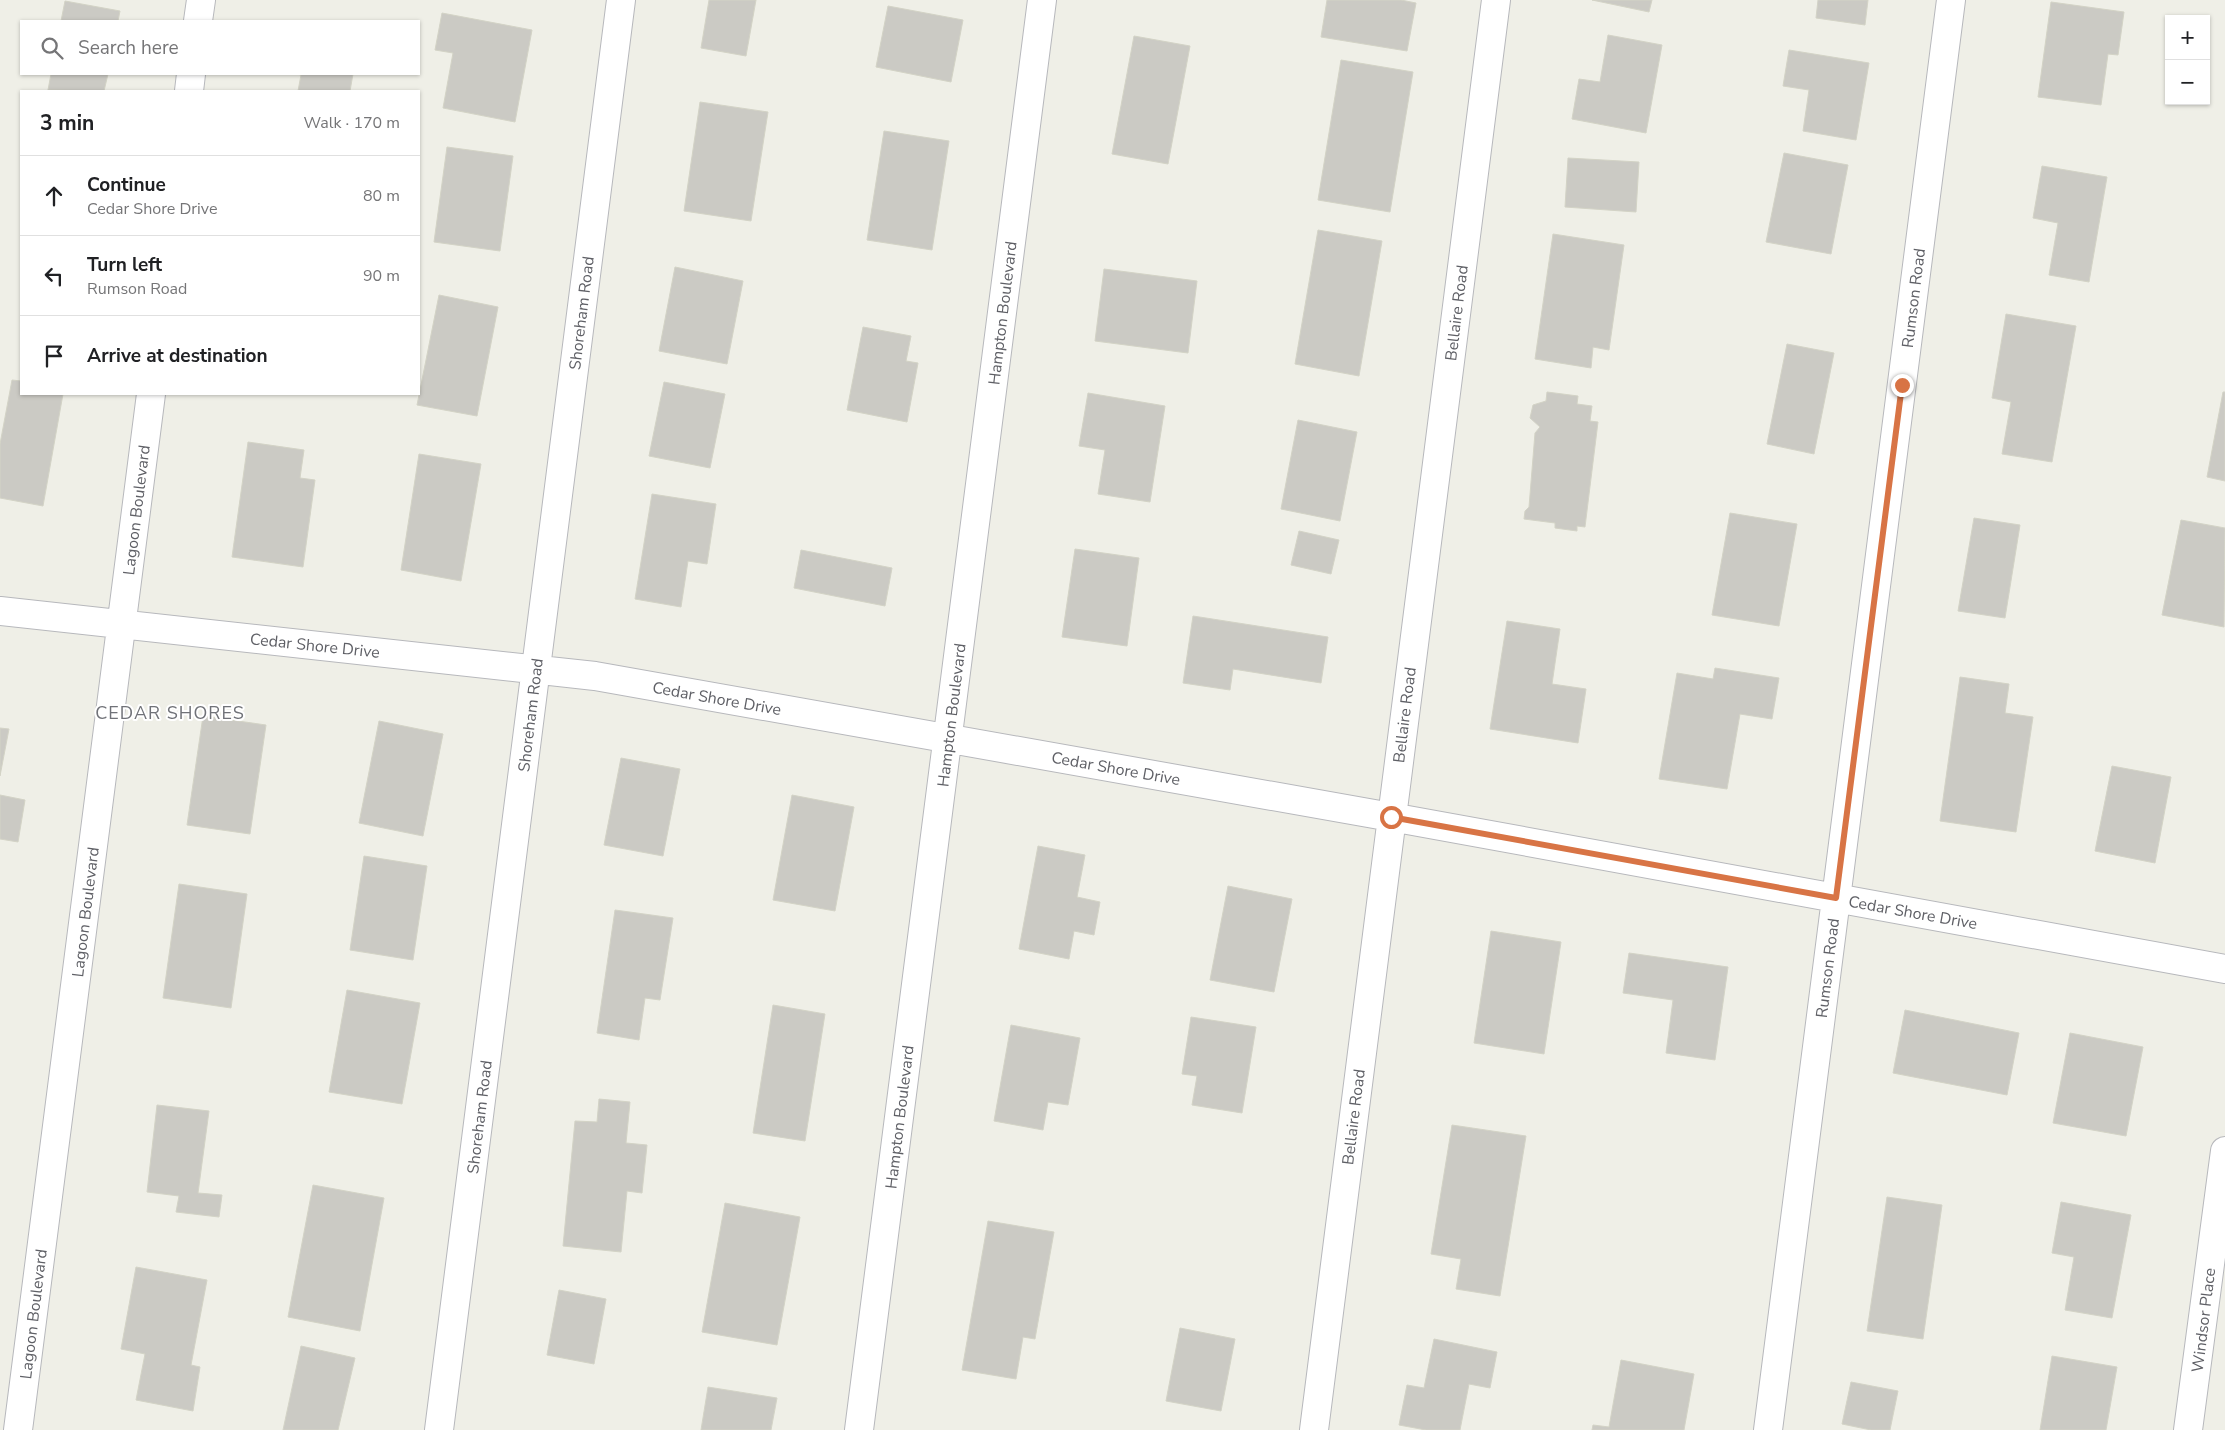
<!DOCTYPE html>
<meta charset="utf-8">
<style>
body{margin:0;font-family:"Nunito Sans",sans-serif;background:#f2f2f2;color:#202124}
.controls{position:absolute;right:15px;top:15px;display:grid;overflow:hidden;border-radius:0px;box-shadow:0 1px 4px #0004}
.controls button{width:45px;height:45px;display:grid;place-items:center;padding:0;border:0;border-bottom:1px solid #e0e0e0;background:#fff;color:#202124;font:25px sans-serif}
.stop{position:absolute;width:15px;height:15px;margin:-11px;border:4px solid #d87445;border-radius:50%;background:#fff}
.stop.end{background:#d87445;border-color:#fff;box-shadow:0 1px 5px #0008}
.list{margin:0;padding:0;list-style:none}
h2{display:flex;justify-content:space-between;align-items:center;height:65px;margin:0;padding:0 20px;font-size:21px}
h2 small{font-size:16px;font-weight:400;color:#757577}
.list li{display:grid;grid-template-columns:32px 1fr auto;gap:15px;align-items:center;box-sizing:border-box;height:80px;padding:0 20px;border-top:1px solid #e0e0e0}
.list b{display:block;font-size:19px;white-space:nowrap}
.list p{margin:0;font-size:16px;white-space:nowrap;color:#757577}
.list em{font-size:16px;font-style:normal;color:#757577}
.icon{flex:none;width:28px;height:28px;fill:none;stroke:currentColor;stroke-width:2;stroke-linecap:round;stroke-linejoin:round}
.map{position:relative;flex:none;width:2225px;height:1430px;overflow:hidden}
.search{position:absolute;background:#fff;box-shadow:0 1px 4px #0004;left:20px;top:20px;width:400px;height:55px;display:flex;align-items:center;gap:12px;box-sizing:border-box;padding:0 18px;border-radius:0px;color:#757577;font-size:19px}
.panel{position:absolute;background:#fff;box-shadow:0 1px 4px #0004;left:20px;top:90px;width:400px;height:305px;border-radius:0px}
.map>svg:first-child{display:block}
</style>
<div class="map">
<svg width="2225" height="1430" viewBox="0 0 2225 1430">
<rect width="100%" height="100%" fill="#efefe7"/>
<path fill="#cbcac4" stroke="#d3d3c6" d="M709,0H756L746,56L701,48Z
M1327,0H1401L1416,3L1407,51L1321,37Z
M1592,0H1652L1649,12Z
M1818,0H1868L1865,25L1816,18Z
M65,1L120,11L118,21H61Z
M2051,2L2124,12L2118,55L2108,54L2101,105L2038,97Z
M888,6L963,20L951,82L876,67Z
M442,13L532,30L515,122L443,108L453,53L435,50Z
M1608,35L1662,45L1646,133L1572,119L1579,79L1600,82Z
M1134,36L1190,46L1168,164L1112,154Z
M1789,50L1869,63L1856,140L1803,131L1809,90L1783,86Z
M1341,60L1413,72L1390,212L1318,200Z
M51,74H108L104,91L48,90Z
M297,74H353L350,91H298L301,75Z
M700,102L768,112L751,221L684,211Z
M884,131L949,141L932,250L867,240Z
M447,147L513,156L500,251L434,242Z
M1784,153L1848,165L1831,254L1766,242Z
M1568,158L1639,162L1636,212L1565,207Z
M2042,166L2107,177L2089,282L2049,275L2058,223L2033,218Z
M1318,230L1382,241L1359,376L1295,364Z
M1553,234L1624,245L1609,350L1593,347L1591,368L1535,359Z
M675,267L743,281L727,364L659,351Z
M1104,269L1197,281L1188,353L1095,341Z
M439,295L498,307L477,416L417,405Z
M2006,314L2076,326L2052,462L2002,454L2011,402L1992,398Z
M863,327L911,336L906,361L918,363L907,422L847,410Z
M1787,344L1834,353L1814,454L1767,444Z
M12,380L21,381V394H63L43,506L0,498V444Z
M664,382L725,394L710,468L649,456Z
M1547,392L1578,396L1577,404L1592,406L1590,421L1598,422L1585,527L1577,526V531L1555,528V523L1524,519L1525,511L1529,507L1535,433L1540,427L1530,418L1533,405L1546,401Z
M2223,392H2225V481L2207,477Z
M1088,393L1165,406L1150,502L1098,494L1105,450L1079,446Z
M1298,420L1357,432L1340,521L1281,509Z
M248,442L304,450L300,478L315,480L303,567L232,557Z
M419,454L481,464L461,581L401,570Z
M652,494L716,504L707,564L688,561L681,607L635,599Z
M1730,513L1797,524L1779,626L1712,615Z
M1974,518L2020,525L2005,618L1958,611Z
M2181,520L2225,528L2224,627L2162,615Z
M1299,531L1339,540L1331,574L1291,565Z
M1075,549L1139,558L1127,646L1062,637Z
M801,550L892,568L885,606L794,588Z
M1193,616L1328,637L1321,683L1233,669L1230,690L1183,683Z
M1507,621L1560,629L1552,684L1586,689L1578,743L1490,729Z
M1715,668L1779,678L1772,719L1740,714L1727,789L1659,779L1677,673L1713,679Z
M1960,677L2009,684L2005,713L2033,717L2016,832L1940,821Z
M203,716L266,725L250,834L187,825Z
M379,721L443,734L423,836L359,823Z
M0,728L9,729L0,776Z
M621,758L680,769L663,856L604,845Z
M2112,766L2171,777L2155,863L2095,851Z
M0,795L25,800L18,842L0,839Z
M792,795L854,807L835,911L773,900Z
M1038,846L1085,855L1077,897L1100,902L1094,935L1074,931L1069,959L1019,949Z
M364,856L427,866L413,960L350,950Z
M179,884L247,894L231,1008L163,998Z
M1228,886L1292,899L1274,992L1210,980Z
M615,910L673,918L660,1000L645,998L639,1040L597,1033Z
M1491,931L1561,942L1544,1054L1474,1043Z
M1629,953L1728,967L1715,1060L1666,1053L1673,1000L1623,993Z
M347,990L420,1003L402,1104L329,1092Z
M773,1005L825,1014L805,1141L753,1133Z
M1905,1010L2019,1033L2007,1095L1893,1073Z
M1191,1017L1256,1027L1242,1113L1192,1105L1197,1076L1182,1074Z
M1011,1025L1080,1038L1068,1105L1048,1102L1043,1130L994,1121Z
M2070,1033L2143,1047L2126,1136L2053,1123Z
M599,1099L630,1102L626,1143L647,1145L642,1193L627,1191L621,1252L563,1246L575,1121L597,1122Z
M157,1105L209,1111L198,1193L222,1195L219,1217L176,1212L179,1196L147,1192Z
M1452,1125L1526,1136L1500,1296L1456,1289L1461,1259L1431,1254Z
M313,1185L384,1198L360,1331L288,1317Z
M1887,1197L1942,1205L1923,1339L1867,1331Z
M2061,1202L2131,1215L2112,1318L2065,1310L2074,1257L2052,1253Z
M725,1203L800,1217L777,1345L702,1332Z
M988,1221L1054,1232L1035,1339L1023,1337L1016,1379L962,1370Z
M136,1267L207,1280L191,1365L200,1367L193,1411L136,1400L145,1354L121,1349Z
M559,1290L606,1299L594,1364L547,1355Z
M1180,1328L1235,1339L1221,1411L1166,1401Z
M1434,1339L1497,1352L1490,1388L1469,1384L1460,1430H1426L1399,1425L1407,1385L1424,1388Z
M301,1346L355,1358L338,1430H283Z
M2052,1356L2117,1367L2106,1430H2040Z
M1621,1360L1694,1374L1684,1430H1592L1593,1425L1609,1427Z
M1851,1382L1898,1391L1890,1430H1871L1842,1424Z
M708,1387L777,1398L771,1430H701Z"/>
<g fill="none" stroke-linecap="round" stroke-linejoin="round">
<g stroke="#b7b8bc" stroke-width="30">
<path id="street" d="M198,21L201,0
M189,91L191,74
M0,611L595,676L1391,817L2225,969
M18,1430L151,394
M439,1430L621,0
M859,1430L1042,0
M1314,1430L1496,0
M1768,1430L1951,0
M2188,1430L2225,1151"/>
</g>
<use href="#street" stroke="#fff" stroke-width="28"/>
</g>
<g fill="none" stroke-linecap="round" stroke-linejoin="round">
<path stroke="#d87445" stroke-width="6" d="M1391,817L1836,898L1902,385"/>
</g>
<g text-anchor="middle" stroke-width="4" stroke-linejoin="round" paint-order="stroke">
<g font-size="16" fill="#5f6066" stroke="#fff">
<text transform="translate(1913 298) rotate(-83)" y="6">Rumson Road</text>
<text transform="translate(581 313) rotate(-83)" y="6">Shoreham Road</text>
<text transform="translate(1002 313) rotate(-83)" y="6">Hampton Boulevard</text>
<text transform="translate(1456 313) rotate(-83)" y="6">Bellaire Road</text>
<text transform="translate(136 510) rotate(-83)" y="6">Lagoon Boulevard</text>
<text transform="translate(315 645) rotate(6)" y="6">Cedar Shore Drive</text>
<text transform="translate(717 698) rotate(10)" y="6">Cedar Shore Drive</text>
<text transform="translate(530 715) rotate(-83)" y="6">Shoreham Road</text>
<text transform="translate(951 715) rotate(-83)" y="6">Hampton Boulevard</text>
<text transform="translate(1404 715) rotate(-83)" y="6">Bellaire Road</text>
<text transform="translate(1116 768) rotate(10)" y="6">Cedar Shore Drive</text>
<text transform="translate(85 912) rotate(-83)" y="6">Lagoon Boulevard</text>
<text transform="translate(1913 912) rotate(10)" y="6">Cedar Shore Drive</text>
<text transform="translate(1827 968) rotate(-83)" y="6">Rumson Road</text>
<text transform="translate(479 1117) rotate(-83)" y="6">Shoreham Road</text>
<text transform="translate(899 1117) rotate(-83)" y="6">Hampton Boulevard</text>
<text transform="translate(1353 1117) rotate(-83)" y="6">Bellaire Road</text>
<text transform="translate(33 1314) rotate(-83)" y="6">Lagoon Boulevard</text>
<text transform="translate(2203 1320) rotate(-83)" y="6">Windsor Place</text>
</g>
<g font-size="18" letter-spacing="1" fill="#707278" stroke="#fff">
<text x="170" y="719">CEDAR SHORES</text>
</g>
</g>
</svg>
<div class="controls">
<button>+</button>
<button>−</button>
</div>
<div class="stop" style="left:1391px;top:817px"></div>
<div class="stop end" style="left:1902px;top:385px"></div>
<div class="search"><svg class="icon" aria-label="search" viewBox="0 0 24 24"><circle cx="10" cy="10" r="6"/><path d="M15 15l6 6"/></svg>Search here</div>
<section class="panel">
<h2>3 min<small>Walk · 170 m</small></h2>
<ul class="list">
<li><svg class="icon" aria-label="ahead" viewBox="0 0 24 24"><path d="M12 20V5M6 11l6-6 6 6"/></svg><div><b>Continue</b><p>Cedar Shore Drive</p></div><em>80 m</em></li>
<li><svg class="icon" aria-label="left" viewBox="0 0 24 24"><path d="M17 20v-9H6M10 6l-5 5 5 5"/></svg><div><b>Turn left</b><p>Rumson Road</p></div><em>90 m</em></li>
<li><svg class="icon" aria-label="arrive" viewBox="0 0 24 24"><path d="M6 21V4h12l-3 4 3 4H6"/></svg><div><b>Arrive at destination</b></div></li>
</ul>
</section>
</div>
